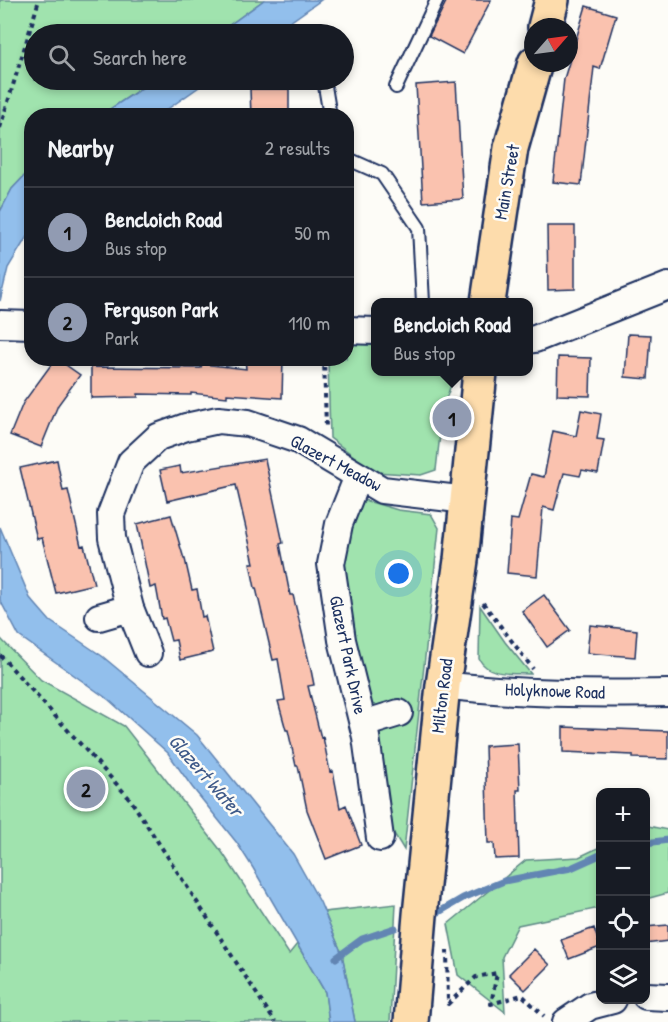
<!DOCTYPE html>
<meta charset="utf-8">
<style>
body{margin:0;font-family:"Patrick Hand",sans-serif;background:#20242c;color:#f1f3f6}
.controls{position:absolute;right:18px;bottom:18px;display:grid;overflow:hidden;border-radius:12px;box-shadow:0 3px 9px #0003}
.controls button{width:54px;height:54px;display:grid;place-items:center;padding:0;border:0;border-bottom:2px solid #363941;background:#171b24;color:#f1f3f6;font:30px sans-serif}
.compass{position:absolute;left:524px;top:18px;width:54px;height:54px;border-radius:50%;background:#171b24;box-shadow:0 3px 9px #0003;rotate:62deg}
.you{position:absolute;left:399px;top:574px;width:21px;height:21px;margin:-15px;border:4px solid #fff;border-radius:50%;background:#1a73e8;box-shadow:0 0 0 9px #1a73e833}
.badge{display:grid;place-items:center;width:39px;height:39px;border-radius:50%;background:#919bb2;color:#111;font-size:20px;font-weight:700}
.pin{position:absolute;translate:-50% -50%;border:3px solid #fff;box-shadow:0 2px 6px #0006}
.popup{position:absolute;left:371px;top:298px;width:162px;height:78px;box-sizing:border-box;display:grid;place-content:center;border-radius:12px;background:#171b24;filter:drop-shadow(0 2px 4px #0005);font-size:20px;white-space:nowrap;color:#9ea1a6}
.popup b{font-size:22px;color:#f1f3f6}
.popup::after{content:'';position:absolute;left:50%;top:100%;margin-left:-12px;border:12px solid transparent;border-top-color:#171b24}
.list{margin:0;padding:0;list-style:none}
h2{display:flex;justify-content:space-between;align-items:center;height:78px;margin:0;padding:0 24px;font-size:26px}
h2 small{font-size:20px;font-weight:400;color:#9ea1a6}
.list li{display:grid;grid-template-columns:39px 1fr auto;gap:18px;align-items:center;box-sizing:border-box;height:90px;padding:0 24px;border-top:2px solid #363941}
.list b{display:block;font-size:22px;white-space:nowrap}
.list p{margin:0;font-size:20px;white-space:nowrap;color:#9ea1a6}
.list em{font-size:20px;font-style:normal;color:#9ea1a6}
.icon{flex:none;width:33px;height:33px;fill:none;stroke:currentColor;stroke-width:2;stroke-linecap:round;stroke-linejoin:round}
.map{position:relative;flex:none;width:668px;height:1022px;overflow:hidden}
.search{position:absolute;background:#171b24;box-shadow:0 3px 9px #0003;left:24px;top:24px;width:330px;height:66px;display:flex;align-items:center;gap:15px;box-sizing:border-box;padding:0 21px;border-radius:33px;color:#9ea1a6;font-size:22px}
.panel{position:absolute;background:#171b24;box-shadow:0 3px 9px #0003;left:24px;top:108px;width:330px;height:258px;border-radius:24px}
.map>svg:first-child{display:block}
</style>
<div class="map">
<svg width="668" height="1022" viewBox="0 0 668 1022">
<rect width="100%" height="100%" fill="#fdfcf7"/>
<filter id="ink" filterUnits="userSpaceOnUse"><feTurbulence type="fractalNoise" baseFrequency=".0167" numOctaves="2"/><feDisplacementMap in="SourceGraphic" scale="12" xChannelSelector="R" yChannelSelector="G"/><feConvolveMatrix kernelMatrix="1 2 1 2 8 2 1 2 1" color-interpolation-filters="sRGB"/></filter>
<g filter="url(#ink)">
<path fill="#a0e3ae" stroke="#5e8986" stroke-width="1.5" d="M0,0H264L217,34H34V80H154L101,115L32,116L31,169L12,189L0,212Z
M347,342H375L376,372H450L453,379L443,408L436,470L421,475L375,472L330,438L328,359L346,358Z
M357,498L398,510L431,514L439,528L404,850L390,827L374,742L380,707L369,703L351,629L342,566Z
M480,606L505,642L531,674C513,673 489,677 479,659Z
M0,638L41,680L124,726L222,852L289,954L297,944L325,992L329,1022H0Z
M648,826L668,830V893L646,899V827Z
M600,847V908L518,925L502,957L505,1012L458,975L448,924L526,860L579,857Z
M396,904L390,1022H355L342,954L324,912Z"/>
<path fill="#92bfec" stroke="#6285b3" stroke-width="1.5" d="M264,0H321L273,34H217Z
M154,80H209L159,115H101Z
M31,169V230L8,268L0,301V212L12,189Z
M0,527L30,598L50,621L102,656L197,735L293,854L320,902L342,954L355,1022H329L325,992L253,868L237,843L192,787L168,753L109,700L19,636L0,600Z"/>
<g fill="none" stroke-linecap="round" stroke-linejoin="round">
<path stroke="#6285b3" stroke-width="7" d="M646,843L668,840
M439,912L463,898L504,881L571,868L600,855
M336,958L362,939L395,928"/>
</g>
<path fill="#fac2af" stroke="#1b2f5e" stroke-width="1.5" d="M447,0H491L463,54L429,36Z
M586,6L616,15L600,69L594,67L581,185L553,182L564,79Z
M456,82L463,199L423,202L416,85Z
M250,89H289V116H251Z
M547,226H575V289L548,290Z
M628,334L651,335L648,379L625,377Z
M558,357L591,358L590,396L557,395Z
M56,358L80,375L58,405L41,447L10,435L23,403Z
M245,358H283L282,398L227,394V397L191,393V395L138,394V397L91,398V367L201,368L202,364L246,369Z
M581,410L601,414L597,439L604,440L598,473L582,470L580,476L564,473L554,510L543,507L537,576L507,573L511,519L518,520L531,474L544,477L553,431L576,436Z
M265,459L283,543L280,544L290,595H293L311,670L314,685L308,686L321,738L323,737L330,772L333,771L340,808L346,805L361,845L326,859L307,810L298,766H296L288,730H286L278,701L285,700L278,659L273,660L256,588H255L250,563H254L236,485L167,501L160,470L180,466L181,473Z
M57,460L63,491L68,490L81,546L84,545L94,584L56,593L42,538L37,539L20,468Z
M171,515L184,559H185L192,590L197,589L202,617L205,616L213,652L180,660L176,640L171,641L165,618L162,619L156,586L150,588L137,524Z
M544,595L570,630L547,647L522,611Z
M590,625L637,630L635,657L587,653Z
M563,727L668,731V759L633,758V755L563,752Z
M518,744L520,790H517L519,858L495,859L494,843H488L485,746Z
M668,925V941L645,944V927Z
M594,928L600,947L569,959L561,940Z
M534,949L550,965L525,990L509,974Z"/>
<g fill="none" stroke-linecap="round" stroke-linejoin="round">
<g stroke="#1b2f5e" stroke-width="16">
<path id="service" d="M324,80L330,116
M396,87L437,0
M346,158L382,174L419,228L423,302"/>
</g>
<g stroke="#1b2f5e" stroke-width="30">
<path id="minor" d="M0,324L32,325
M346,330L376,331
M528,340L535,339L668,286
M358,476L339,524L331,564L342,640L366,737L380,838
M99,617L130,608
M148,653L130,608L112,538L111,514L131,462L158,437L186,427L218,420L248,423L298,440L382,490L467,500
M443,685C516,694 594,694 668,693
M363,724L399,713
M646,996L668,997
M566,1022L590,1006L613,1000"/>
</g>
<g stroke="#1b2f5e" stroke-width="38">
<path id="primary" d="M545,27L552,0
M488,302L511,148L535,63
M411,1022L420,915L443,685L461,560L480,372"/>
</g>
<path stroke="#1b2f5e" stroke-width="4" stroke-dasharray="4.5 4.5" stroke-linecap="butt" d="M0,128L39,0
M324,358L326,429
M483,603L533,669
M0,655L130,799L275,1022
M447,950L448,1004L476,977L497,973L491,1004L522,995L544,1016"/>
<use href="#service" stroke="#fdfcf7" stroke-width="12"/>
<use href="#minor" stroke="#fdfcf7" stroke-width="26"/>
<use href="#primary" stroke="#fddcac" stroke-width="33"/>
</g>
</g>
<g text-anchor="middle" stroke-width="5" stroke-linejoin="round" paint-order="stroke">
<g font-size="18" fill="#1b2f5e" stroke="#fdfcf7">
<text transform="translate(507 182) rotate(-80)" y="6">Main Street</text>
<text transform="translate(336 463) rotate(28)" y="6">Glazert Meadow</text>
<text transform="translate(348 655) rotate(78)" y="6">Glazert Park Drive</text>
<text transform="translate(555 691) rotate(2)" y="6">Holyknowe Road</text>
<text transform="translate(442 696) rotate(-83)" y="6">Milton Road</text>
</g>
<g font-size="20" font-style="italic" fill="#3f5a89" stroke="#fdfcf7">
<text transform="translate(206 775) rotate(49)" y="7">Glazert Water</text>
</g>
</g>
</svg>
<div class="controls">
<button>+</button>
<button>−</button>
<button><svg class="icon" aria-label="locate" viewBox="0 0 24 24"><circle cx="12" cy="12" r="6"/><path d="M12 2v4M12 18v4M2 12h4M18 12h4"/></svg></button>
<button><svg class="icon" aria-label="layers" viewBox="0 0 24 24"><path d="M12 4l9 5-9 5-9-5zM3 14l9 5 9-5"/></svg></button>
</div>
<svg class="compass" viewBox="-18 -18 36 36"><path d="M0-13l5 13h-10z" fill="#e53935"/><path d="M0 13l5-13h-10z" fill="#9ea1a6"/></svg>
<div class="you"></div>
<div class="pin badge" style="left:452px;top:418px">1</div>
<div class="popup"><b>Bencloich Road</b>Bus stop</div>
<div class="pin badge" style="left:86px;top:789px">2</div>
<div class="search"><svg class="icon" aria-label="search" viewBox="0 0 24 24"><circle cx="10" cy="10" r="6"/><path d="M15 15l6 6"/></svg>Search here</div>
<section class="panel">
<h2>Nearby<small>2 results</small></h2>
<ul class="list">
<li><span class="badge">1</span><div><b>Bencloich Road</b><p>Bus stop</p></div><em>50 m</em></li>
<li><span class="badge">2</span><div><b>Ferguson Park</b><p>Park</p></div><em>110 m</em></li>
</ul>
</section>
</div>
